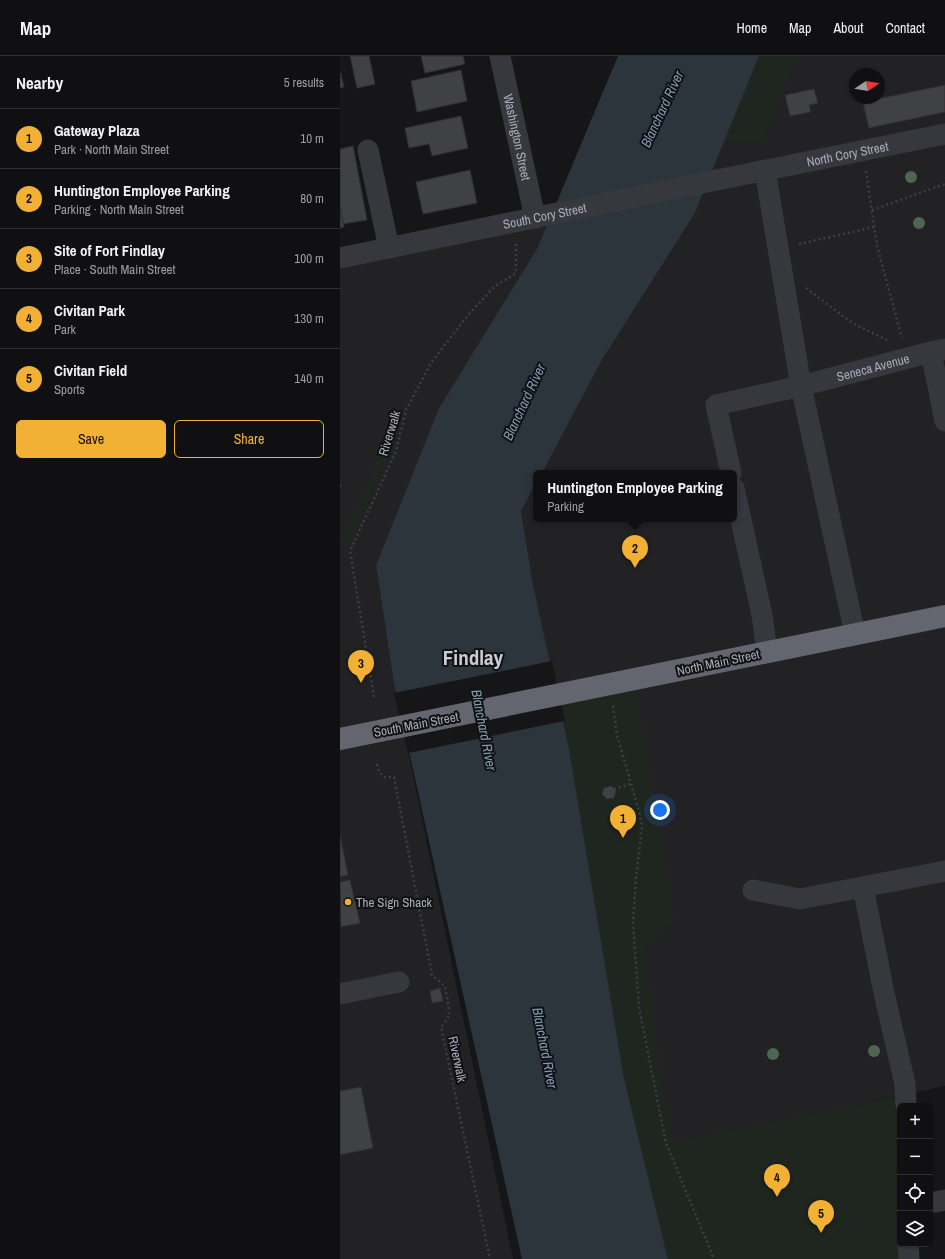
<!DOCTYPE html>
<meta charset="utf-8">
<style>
body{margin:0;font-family:"Archivo Narrow",sans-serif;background:#19191b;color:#f1f3f6}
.controls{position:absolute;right:12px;bottom:12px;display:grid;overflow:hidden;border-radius:6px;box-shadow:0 1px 3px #0004}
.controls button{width:36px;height:36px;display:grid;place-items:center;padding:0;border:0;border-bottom:1px solid #303032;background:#101012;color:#f1f3f6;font:20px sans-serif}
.compass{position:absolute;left:509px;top:12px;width:36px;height:36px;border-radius:50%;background:#101012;box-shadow:0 1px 3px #0004;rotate:78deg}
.you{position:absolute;left:320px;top:754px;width:14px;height:14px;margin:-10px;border:3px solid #fff;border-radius:50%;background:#1a73e8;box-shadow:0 0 0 6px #1a73e833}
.badge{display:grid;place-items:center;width:26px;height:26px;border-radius:50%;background:#f2b134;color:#111;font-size:13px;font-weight:700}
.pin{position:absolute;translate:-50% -33px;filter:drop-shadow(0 1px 2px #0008)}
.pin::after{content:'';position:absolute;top:21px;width:14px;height:12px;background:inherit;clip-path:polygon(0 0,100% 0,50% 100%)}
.popup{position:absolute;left:193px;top:414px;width:204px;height:52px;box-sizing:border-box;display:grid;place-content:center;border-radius:6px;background:#101012;filter:drop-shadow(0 1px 3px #0005);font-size:13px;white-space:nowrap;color:#9c9d9f}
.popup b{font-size:15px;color:#f1f3f6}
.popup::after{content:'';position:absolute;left:50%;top:100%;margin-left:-8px;border:8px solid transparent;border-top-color:#101012}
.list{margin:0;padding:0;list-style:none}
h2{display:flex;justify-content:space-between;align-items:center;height:52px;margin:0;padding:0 16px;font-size:17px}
h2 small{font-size:13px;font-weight:400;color:#9c9d9f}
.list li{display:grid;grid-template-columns:26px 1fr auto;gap:12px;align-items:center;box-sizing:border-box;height:60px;padding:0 16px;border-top:1px solid #303032}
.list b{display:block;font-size:15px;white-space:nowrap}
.list p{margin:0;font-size:13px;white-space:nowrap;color:#9c9d9f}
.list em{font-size:13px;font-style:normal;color:#9c9d9f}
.actions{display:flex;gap:8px;padding:12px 16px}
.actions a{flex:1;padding:9px 0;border:1px solid #f2b134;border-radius:6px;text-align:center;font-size:14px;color:#f2b134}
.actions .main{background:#f2b134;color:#111}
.icon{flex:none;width:22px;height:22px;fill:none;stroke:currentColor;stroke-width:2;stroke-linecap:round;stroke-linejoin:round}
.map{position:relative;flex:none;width:605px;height:1203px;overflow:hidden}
header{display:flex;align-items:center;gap:24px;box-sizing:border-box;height:56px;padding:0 20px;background:#101012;border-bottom:1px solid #303032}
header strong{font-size:19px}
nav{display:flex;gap:22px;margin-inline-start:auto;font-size:14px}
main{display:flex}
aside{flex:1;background:#101012}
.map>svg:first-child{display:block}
</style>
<header>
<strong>Map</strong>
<nav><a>Home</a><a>Map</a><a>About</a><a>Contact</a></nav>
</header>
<main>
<aside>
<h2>Nearby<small>5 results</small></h2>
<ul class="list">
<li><span class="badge">1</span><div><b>Gateway Plaza</b><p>Park · North Main Street</p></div><em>10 m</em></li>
<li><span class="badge">2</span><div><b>Huntington Employee Parking</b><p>Parking · North Main Street</p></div><em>80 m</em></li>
<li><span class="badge">3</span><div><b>Site of Fort Findlay</b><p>Place · South Main Street</p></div><em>100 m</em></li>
<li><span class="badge">4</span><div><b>Civitan Park</b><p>Park</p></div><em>130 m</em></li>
<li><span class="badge">5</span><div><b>Civitan Field</b><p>Sports</p></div><em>140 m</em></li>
</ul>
<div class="actions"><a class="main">Save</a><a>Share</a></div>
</aside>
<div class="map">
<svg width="605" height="1203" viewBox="0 0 605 1203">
<rect width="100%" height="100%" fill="#161618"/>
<path fill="#222225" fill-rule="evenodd" d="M419,0H605V1030L302,1094L230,698L193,528L181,455L196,427V463H394V417H202L262,304L355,157ZM515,18H539V42H515Z
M219,157L99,352L36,509L54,628L173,1203H0V202Z"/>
<path fill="#1e261f" d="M419,0H458L422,87L384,86Z
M60,349L53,392L7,496L0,483L16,452L49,374L51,359Z
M295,623L335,866L305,890L323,1038L334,1085L565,1039L560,1050V1188L569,1203H328L284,1022L230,698L218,645Z"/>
<path fill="#2c353c" d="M278,0H419L355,157L262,304L202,417H196V427L181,455L193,528L230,698L284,1022L328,1203H182L54,628L36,509L99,352L198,191Z"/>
<path fill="#161618" d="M212,605L225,665L68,697L54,637Z"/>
<path fill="#404145" stroke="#303034" d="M10,0H29L35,28L17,32Z
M81,0H123L125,8L85,17Z
M121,14L127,45L77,56L71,25Z
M0,15L4,31L0,32Z
M605,29V56L529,72L523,46Z
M474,33L478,47L469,49L471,56L450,60L445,39Z
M121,60L128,92L92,100L89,88L69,92L65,72Z
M13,90L27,164L3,168L0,151V93Z
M130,114L137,147L83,158L76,126Z
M0,152L4,171L0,172Z
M271,730L276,735L274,742L267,743L262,738L264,732Z
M0,779L8,819L0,821Z
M10,824L20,867L1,871L0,826Z
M100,932L103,945L92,947L90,935Z
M21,1031L33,1092L0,1099V1035Z"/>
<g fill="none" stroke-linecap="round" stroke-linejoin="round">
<path stroke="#3d3f44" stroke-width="2.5" stroke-dasharray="2 3" stroke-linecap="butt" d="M526,115L537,190L562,282
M532,154L605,128
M459,188L534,171
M466,232L512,267L549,285
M0,430L1,429
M34,641L10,495L56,395L66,354L91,307L128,259L155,230L175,218L176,211V187
M273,650L277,679L300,759L302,771L296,822L293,866L299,951L326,1087L374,1203
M37,708L39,716L45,721H54L92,919L105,930L110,959L101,971L150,1203
M274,733L290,728"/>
<g stroke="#37383d" stroke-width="21">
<path id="s1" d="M160,0L195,162"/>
<path d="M28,94L49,192"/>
<path d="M425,114L461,330L515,578"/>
<path id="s2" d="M0,202L367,126L605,78"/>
<path d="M591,296L605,365"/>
<path id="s3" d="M391,417L376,349L461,330L591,296L605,293"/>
<path d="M394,432L422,559L427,596"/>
<path d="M523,831L544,937L565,1028L566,1050"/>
<path d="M413,834L460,843L605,815"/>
<path d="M0,938L59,926"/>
<path d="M590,1147L605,1144"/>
<path d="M568,1188L569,1203"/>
</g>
<path stroke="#63666e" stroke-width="22" d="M0,683L605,560"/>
</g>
<g fill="#506452">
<circle cx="571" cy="121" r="6"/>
<circle cx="579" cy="167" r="6"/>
<circle cx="534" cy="995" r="6"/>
<circle cx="433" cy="998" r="6"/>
</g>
<circle fill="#f2b134" stroke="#111113" stroke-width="1.5" cx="8" cy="846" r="4"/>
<g text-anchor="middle" stroke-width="4" stroke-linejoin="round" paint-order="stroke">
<g font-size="13" fill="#a8adb8" stroke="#111113">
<text dy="5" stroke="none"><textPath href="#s1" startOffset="83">Washington Street</textPath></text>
<text dy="5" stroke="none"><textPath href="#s2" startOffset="518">North Cory Street</textPath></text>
<text dy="5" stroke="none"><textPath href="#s2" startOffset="209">South Cory Street</textPath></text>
<text dy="5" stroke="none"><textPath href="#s3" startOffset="231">Seneca Avenue</textPath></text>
<text transform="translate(49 377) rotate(-73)" y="5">Riverwalk</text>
<text transform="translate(378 606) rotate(-12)" y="5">North Main Street</text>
<text transform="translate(76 668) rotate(-11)" y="5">South Main Street</text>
<text transform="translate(118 1003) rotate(78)" y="5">Riverwalk</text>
</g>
<g font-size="13" fill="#a8adb8" stroke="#111113" text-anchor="start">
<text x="16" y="851">The Sign Shack</text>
</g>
<g font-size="14" font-style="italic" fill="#7f9bb3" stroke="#111113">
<text transform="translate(322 53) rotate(-65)" y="5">Blanchard River</text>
<text transform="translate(184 346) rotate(-65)" y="5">Blanchard River</text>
<text transform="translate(144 674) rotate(79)" y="5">Blanchard River</text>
<text transform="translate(205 992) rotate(79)" y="5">Blanchard River</text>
</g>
<g font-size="21" font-weight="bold" fill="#c9ccd4" stroke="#111113">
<text x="133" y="609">Findlay</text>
</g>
</g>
</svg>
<div class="controls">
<button>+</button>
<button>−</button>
<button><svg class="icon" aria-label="locate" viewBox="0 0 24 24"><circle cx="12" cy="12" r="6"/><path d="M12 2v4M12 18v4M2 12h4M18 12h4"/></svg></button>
<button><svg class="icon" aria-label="layers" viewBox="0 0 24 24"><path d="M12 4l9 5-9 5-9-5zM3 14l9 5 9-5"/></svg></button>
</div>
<svg class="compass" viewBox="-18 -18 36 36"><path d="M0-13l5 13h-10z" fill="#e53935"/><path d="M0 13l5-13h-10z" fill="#9c9d9f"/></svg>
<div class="you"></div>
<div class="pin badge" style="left:283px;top:782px">1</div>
<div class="pin badge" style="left:295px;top:512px">2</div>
<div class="popup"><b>Huntington Employee Parking</b>Parking</div>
<div class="pin badge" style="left:21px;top:627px">3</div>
<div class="pin badge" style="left:437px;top:1141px">4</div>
<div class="pin badge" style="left:481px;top:1177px">5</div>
</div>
</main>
